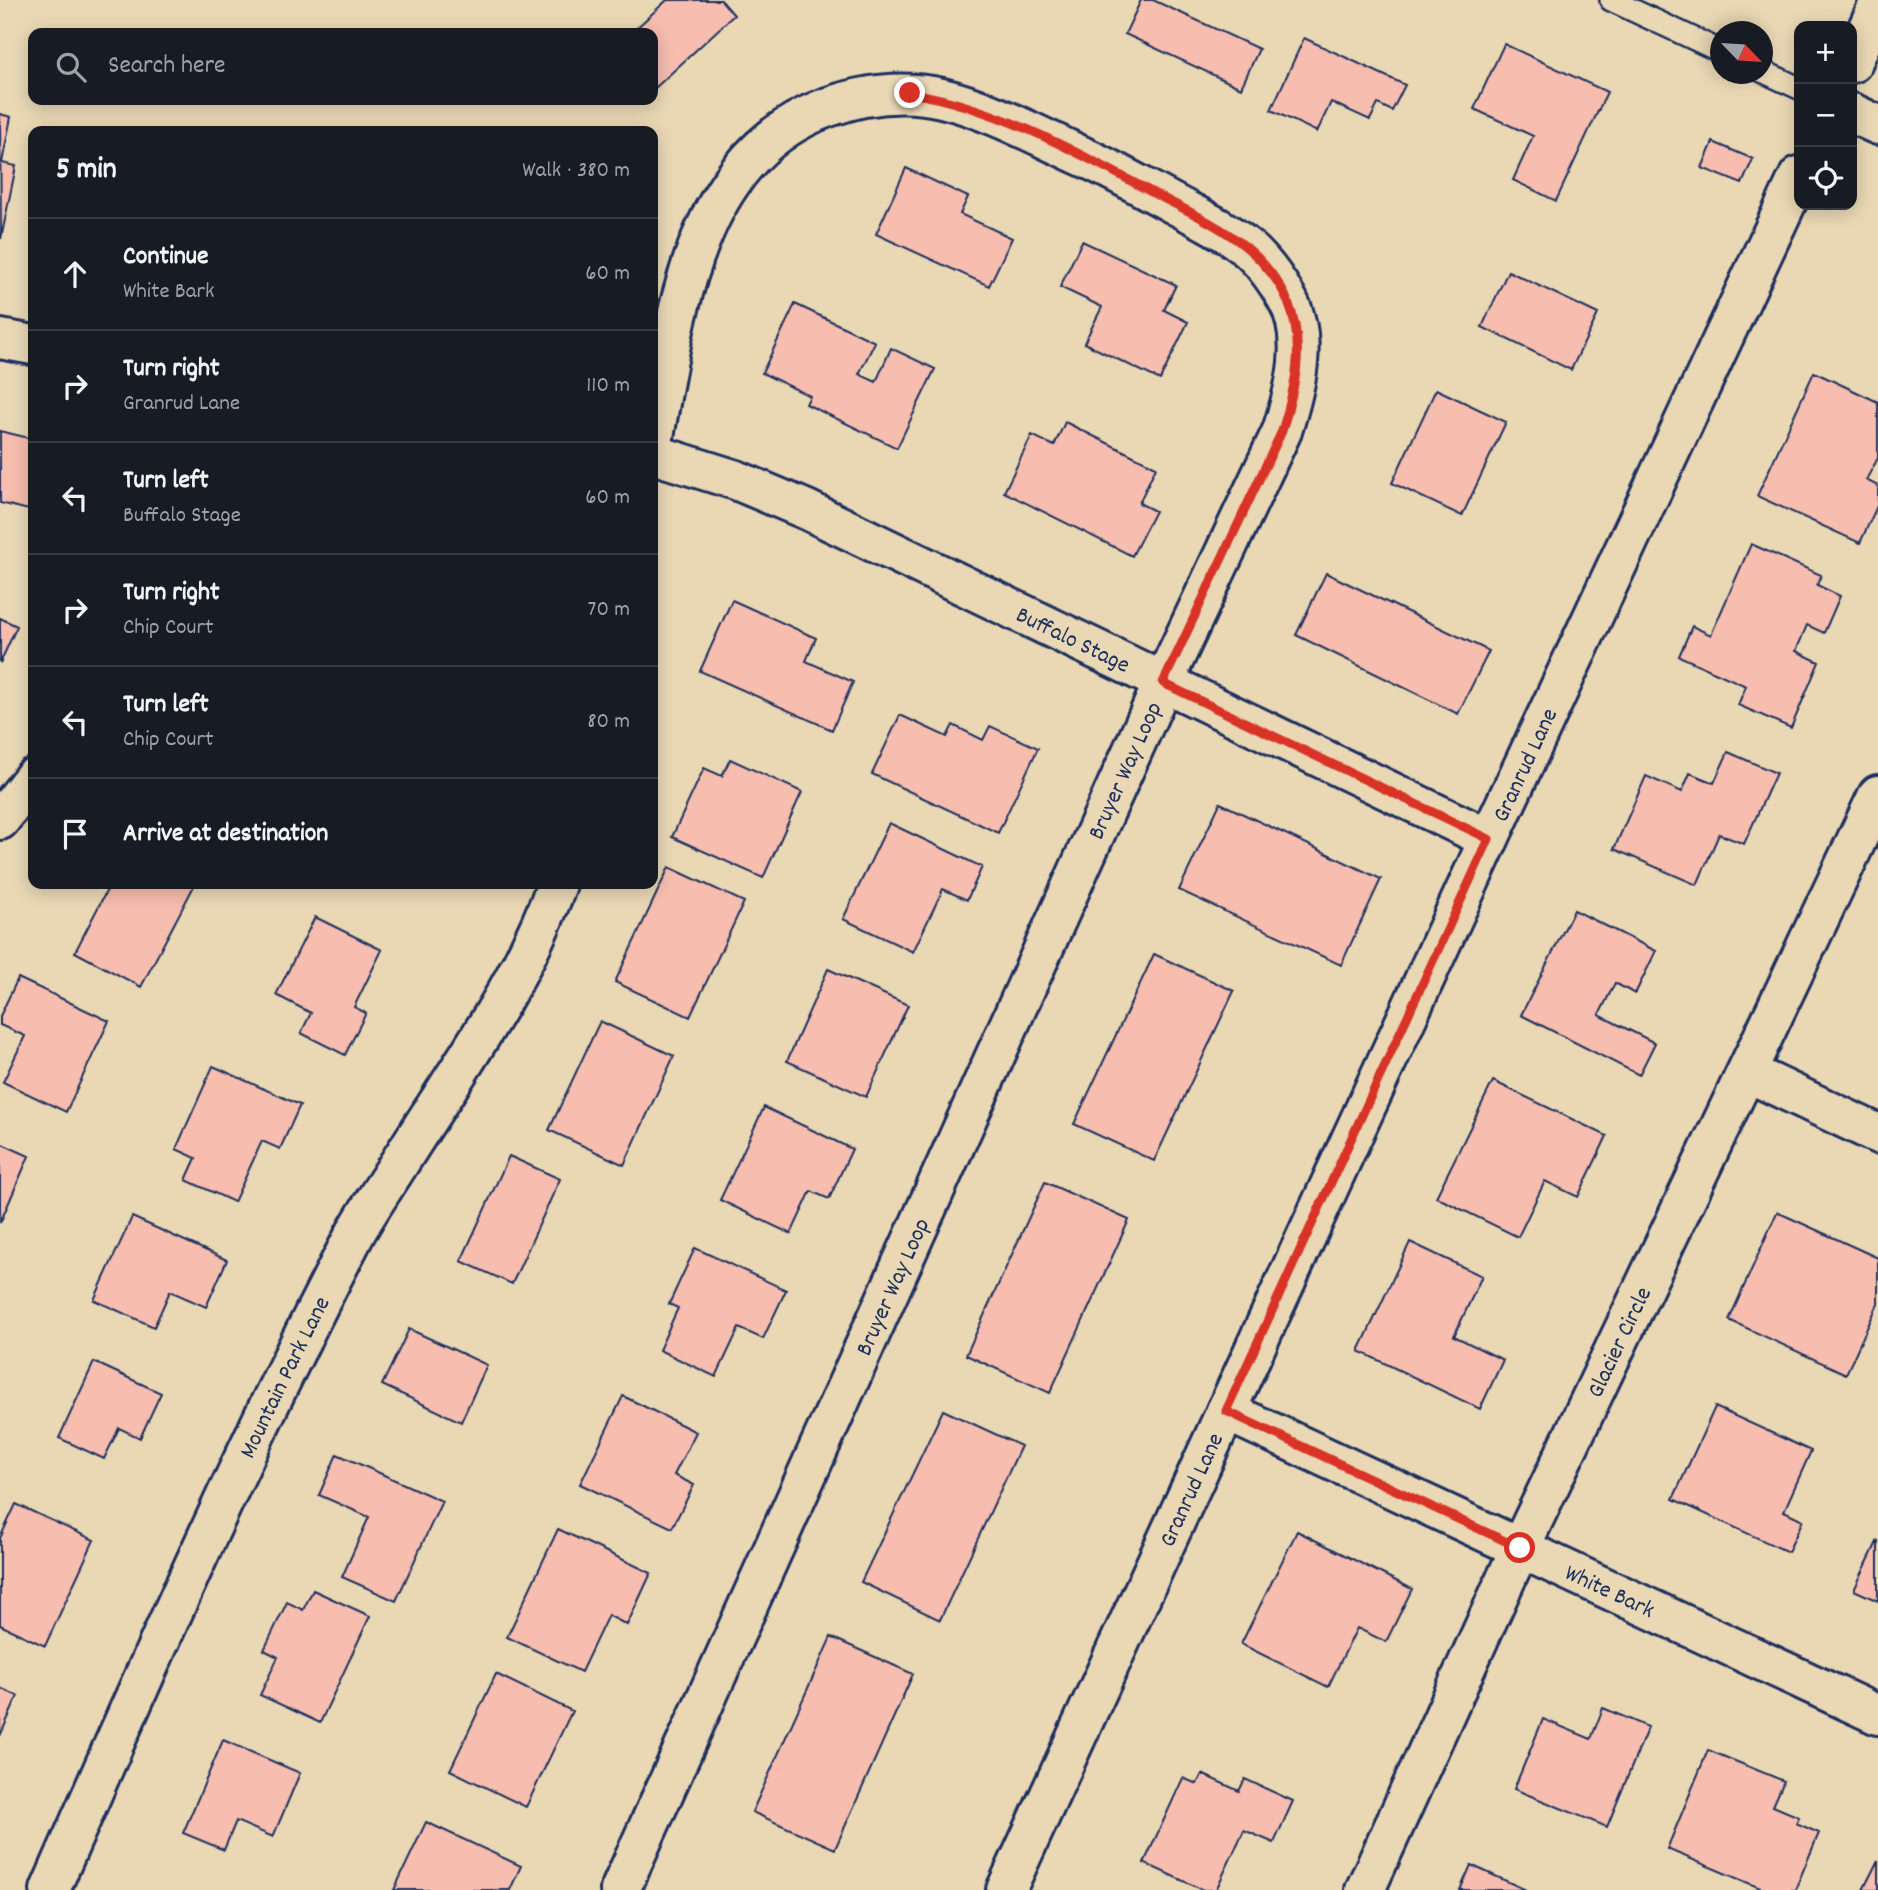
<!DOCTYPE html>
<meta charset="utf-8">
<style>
body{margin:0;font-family:Dekko,sans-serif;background:#20242c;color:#f1f3f6}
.controls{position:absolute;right:21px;top:21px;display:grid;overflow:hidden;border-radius:14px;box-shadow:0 4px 18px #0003}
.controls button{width:63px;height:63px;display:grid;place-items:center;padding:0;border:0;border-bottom:2px solid #363941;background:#171b24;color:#f1f3f6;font:35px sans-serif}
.compass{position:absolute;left:1710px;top:21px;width:63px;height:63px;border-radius:50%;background:#171b24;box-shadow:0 4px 18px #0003;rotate:115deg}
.stop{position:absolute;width:21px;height:21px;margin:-16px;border:5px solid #d93025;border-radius:50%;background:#fff}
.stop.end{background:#d93025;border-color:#fff;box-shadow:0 2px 7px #0008}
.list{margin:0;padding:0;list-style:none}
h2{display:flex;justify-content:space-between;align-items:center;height:91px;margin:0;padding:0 28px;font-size:30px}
h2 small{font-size:23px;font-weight:400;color:#9ea1a6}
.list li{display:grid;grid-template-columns:46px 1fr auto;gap:21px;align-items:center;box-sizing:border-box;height:112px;padding:0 28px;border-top:2px solid #363941}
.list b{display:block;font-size:26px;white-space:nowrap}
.list p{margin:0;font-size:23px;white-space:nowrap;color:#9ea1a6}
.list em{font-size:23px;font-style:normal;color:#9ea1a6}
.icon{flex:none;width:38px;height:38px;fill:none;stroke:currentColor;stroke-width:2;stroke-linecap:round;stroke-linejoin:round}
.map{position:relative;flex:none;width:1878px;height:1890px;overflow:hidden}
.search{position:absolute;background:#171b24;box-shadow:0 4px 18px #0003;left:28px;top:28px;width:630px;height:77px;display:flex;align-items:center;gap:18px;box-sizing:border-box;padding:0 24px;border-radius:14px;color:#9ea1a6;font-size:26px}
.panel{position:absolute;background:#171b24;box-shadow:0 4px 18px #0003;left:28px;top:126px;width:630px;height:763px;border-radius:14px}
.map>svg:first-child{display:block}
</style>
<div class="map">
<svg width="1878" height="1890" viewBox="0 0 1878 1890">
<rect width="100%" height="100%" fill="#ead8b5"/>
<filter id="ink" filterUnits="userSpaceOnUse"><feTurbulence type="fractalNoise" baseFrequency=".0143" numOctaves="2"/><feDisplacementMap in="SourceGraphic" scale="14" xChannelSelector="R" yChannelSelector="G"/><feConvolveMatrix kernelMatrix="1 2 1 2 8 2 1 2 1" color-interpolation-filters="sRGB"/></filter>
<g filter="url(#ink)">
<path fill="#f7bdaf" stroke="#1b2f5e" stroke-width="2" d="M667,0H721L734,15L653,90V33H631Z
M1141,0H1153L1259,49L1241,88L1125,34Z
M1304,38L1405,85L1392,111L1378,104L1370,120L1331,102L1317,132L1271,110Z
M1504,44L1607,92L1556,201L1513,180L1533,136L1474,109Z
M0,114L11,117L2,163L16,166L1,239Z
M1713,142L1753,159L1742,184L1702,168Z
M906,168L968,197L960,214L1012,238L989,286L876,234Z
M1082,241L1176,285L1164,310L1188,322L1160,380L1084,343L1102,307L1060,287Z
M1508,271L1598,314L1571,370L1482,327Z
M795,304L875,342L859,374L876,382L891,348L935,369L897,448L806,404L810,396L762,373Z
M1814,372L1878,402V458L1866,480L1878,486V504L1860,543L1757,496Z
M1436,389L1506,422L1462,516L1392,483Z
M1065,422L1156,467L1139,503L1155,511L1132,556L1004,492L1032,435L1054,446Z
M0,431L33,439V511L0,503Z
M1751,544L1821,575L1817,585L1840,596L1824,633L1807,625L1796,651L1819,662L1791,728L1738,705L1746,686L1679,656L1692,626L1711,635Z
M1326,573L1489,651L1458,714L1296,635Z
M732,600L816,638L806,661L853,682L832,730L700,671Z
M0,618L17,626L0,663Z
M900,715L947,737L953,725L983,740L990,726L1038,748L998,833L872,774Z
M1728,752L1776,773L1744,844L1719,834L1697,885L1614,849L1646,776L1682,792L1690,773L1714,783Z
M730,759L802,792L763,878L672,837L704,768L722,776Z
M1220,803L1381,879L1341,965L1179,890Z
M889,823L982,867L967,900L943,889L913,952L843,919Z
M669,867L744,902L690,1017L615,982Z
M110,884H195L141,987L75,952Z
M1574,910L1656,951L1635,994L1615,983L1599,1015L1655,1043L1639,1075L1521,1015Z
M315,917L382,950L354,1007L366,1013L345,1055L301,1033L311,1013L276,995Z
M1154,954L1234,991L1154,1161L1074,1124Z
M828,969L908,1005L866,1097L787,1061Z
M18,978L109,1021L66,1112L3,1082L25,1036L0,1025V1016Z
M600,1021L674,1056L624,1165L549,1130Z
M213,1066L300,1105L280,1149L262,1141L234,1202L186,1180L196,1158L176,1149Z
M1493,1081L1607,1136L1578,1197L1545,1181L1518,1237L1436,1197Z
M764,1107L852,1149L829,1199L811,1191L791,1234L720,1200Z
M0,1143L29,1156L0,1223Z
M509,1156L560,1179L512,1284L461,1261Z
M1045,1182L1129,1220L1050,1393L966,1355Z
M1777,1212L1878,1258V1304L1846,1374L1729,1320Z
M132,1217L227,1260L206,1307L170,1291L154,1327L94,1300Z
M1410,1242L1482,1276L1454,1336L1503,1360L1480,1409L1359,1351Z
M695,1248L786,1290L763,1339L739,1328L716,1377L659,1350L678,1308L669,1304Z
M409,1329L487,1365L461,1422L382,1385Z
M94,1362L161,1393L140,1438L119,1428L104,1459L59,1438Z
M623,1396L696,1432L674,1475L694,1485L672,1528L580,1484Z
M1715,1407L1811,1451L1784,1511L1803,1520L1788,1552L1673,1499Z
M943,1410L1021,1446L940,1620L861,1582Z
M337,1454L442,1501L396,1601L342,1577L369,1517L319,1495Z
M16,1504L94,1540L45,1646L0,1625V1538Z
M558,1529L651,1573L627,1625L608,1615L581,1672L507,1637Z
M1297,1531L1412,1589L1386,1642L1357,1628L1328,1687L1241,1644Z
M1878,1540V1601L1854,1590Z
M313,1590L370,1616L320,1723L260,1695L278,1657L264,1650L287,1602L303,1610Z
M831,1637L913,1674L835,1849L752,1812Z
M496,1674L572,1711L526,1807L450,1770Z
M0,1688L18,1696L0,1736Z
M1603,1708L1648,1727L1607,1827L1514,1789L1543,1719L1591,1739Z
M223,1740L300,1773L273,1837L236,1821L224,1850L183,1833Z
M1708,1750L1784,1781L1773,1806L1799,1817L1796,1823L1819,1833L1795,1890H1765L1667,1849Z
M1202,1774L1239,1791L1245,1779L1293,1801L1274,1843L1244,1830L1216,1890H1203L1144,1863L1183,1778L1197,1784Z
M426,1822L521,1866L510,1890H394Z
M1878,1860V1890H1863Z
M1471,1865L1526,1890H1460Z"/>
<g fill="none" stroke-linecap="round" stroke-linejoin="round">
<g stroke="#1b2f5e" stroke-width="26">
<path id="service" d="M1611,0L1720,51
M1762,71L1799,88"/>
</g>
<g stroke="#1b2f5e" stroke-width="44">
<g id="minor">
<path d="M1852,63L1878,6"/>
<path d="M1852,113L1878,125"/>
<path d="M0,339L33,345"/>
<path id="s1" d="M653,454L736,480L807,510L1489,839"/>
<path d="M0,820L33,778"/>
<path d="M1747,1072L1878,1134"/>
<path id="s2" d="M1226,1411L1878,1715"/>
<path id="s3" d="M50,1890C147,1668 244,1446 356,1232C369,1209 384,1187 398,1165C455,1074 521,985 557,884"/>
<path id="s4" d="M620,1890L1163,683L1282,431C1295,390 1310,337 1286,297C1276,280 1262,260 1246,247C1224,229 1198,217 1174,204C1144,188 1115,171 1084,157C1040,137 989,109 942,98C903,89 865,94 828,107C691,157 676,319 653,442"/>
<path id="s5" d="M1006,1890L1489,839L1799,176"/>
<path id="s6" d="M1365,1890L1520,1548L1878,795"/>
</g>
</g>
<use href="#service" stroke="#ead8b5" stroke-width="21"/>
<use href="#minor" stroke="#ead8b5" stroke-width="38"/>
</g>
</g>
<g fill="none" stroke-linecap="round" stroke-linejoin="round" filter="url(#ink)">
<path stroke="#d93025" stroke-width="9" d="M910,93C995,106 1079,153 1155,194C1186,210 1219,225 1246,247C1262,260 1281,283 1288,302C1306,345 1295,388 1282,431L1163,683L1489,839L1226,1411L1520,1548"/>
</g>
<g text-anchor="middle" stroke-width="6" stroke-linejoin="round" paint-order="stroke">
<g font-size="24" fill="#1b2f5e" stroke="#ead8b5">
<text dy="8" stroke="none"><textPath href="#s1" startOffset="460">Buffalo Stage</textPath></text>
<text dy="8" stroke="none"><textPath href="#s5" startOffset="1239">Granrud Lane</textPath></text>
<text dy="8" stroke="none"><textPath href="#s4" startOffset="1228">Bruyer Way Loop</textPath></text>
<text dy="8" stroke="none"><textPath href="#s4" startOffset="662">Bruyer Way Loop</textPath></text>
<text dy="8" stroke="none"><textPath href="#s6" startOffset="604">Glacier Circle</textPath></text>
<text dy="8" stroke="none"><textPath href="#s3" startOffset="564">Mountain Park Lane</textPath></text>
<text dy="8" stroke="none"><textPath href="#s5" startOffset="441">Granrud Lane</textPath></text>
<text dy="8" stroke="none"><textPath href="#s2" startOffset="424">White Bark</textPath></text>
</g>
</g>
</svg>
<div class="controls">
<button>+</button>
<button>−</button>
<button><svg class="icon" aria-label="locate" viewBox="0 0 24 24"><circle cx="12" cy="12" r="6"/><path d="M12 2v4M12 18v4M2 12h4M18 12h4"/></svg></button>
</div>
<svg class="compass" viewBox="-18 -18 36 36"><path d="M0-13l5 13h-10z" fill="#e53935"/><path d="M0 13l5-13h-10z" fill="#9ea1a6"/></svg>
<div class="stop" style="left:1520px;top:1548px"></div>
<div class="stop end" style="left:910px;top:93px"></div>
<div class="search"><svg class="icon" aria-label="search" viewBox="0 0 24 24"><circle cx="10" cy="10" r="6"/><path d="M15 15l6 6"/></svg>Search here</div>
<section class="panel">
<h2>5 min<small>Walk · 380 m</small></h2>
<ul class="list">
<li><svg class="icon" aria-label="ahead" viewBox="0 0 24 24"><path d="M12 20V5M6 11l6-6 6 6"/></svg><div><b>Continue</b><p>White Bark</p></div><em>60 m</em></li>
<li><svg class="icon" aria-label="right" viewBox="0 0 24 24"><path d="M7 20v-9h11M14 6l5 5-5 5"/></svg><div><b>Turn right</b><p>Granrud Lane</p></div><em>110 m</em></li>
<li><svg class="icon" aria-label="left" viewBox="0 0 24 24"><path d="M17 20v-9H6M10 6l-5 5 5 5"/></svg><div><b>Turn left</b><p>Buffalo Stage</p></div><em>60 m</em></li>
<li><svg class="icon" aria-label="right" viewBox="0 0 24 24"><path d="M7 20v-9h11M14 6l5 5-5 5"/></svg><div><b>Turn right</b><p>Chip Court</p></div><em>70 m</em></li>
<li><svg class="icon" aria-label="left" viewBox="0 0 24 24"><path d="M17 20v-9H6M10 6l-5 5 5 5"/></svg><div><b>Turn left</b><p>Chip Court</p></div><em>80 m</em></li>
<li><svg class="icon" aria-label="arrive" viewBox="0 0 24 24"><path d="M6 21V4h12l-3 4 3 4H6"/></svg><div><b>Arrive at destination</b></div></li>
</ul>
</section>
</div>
